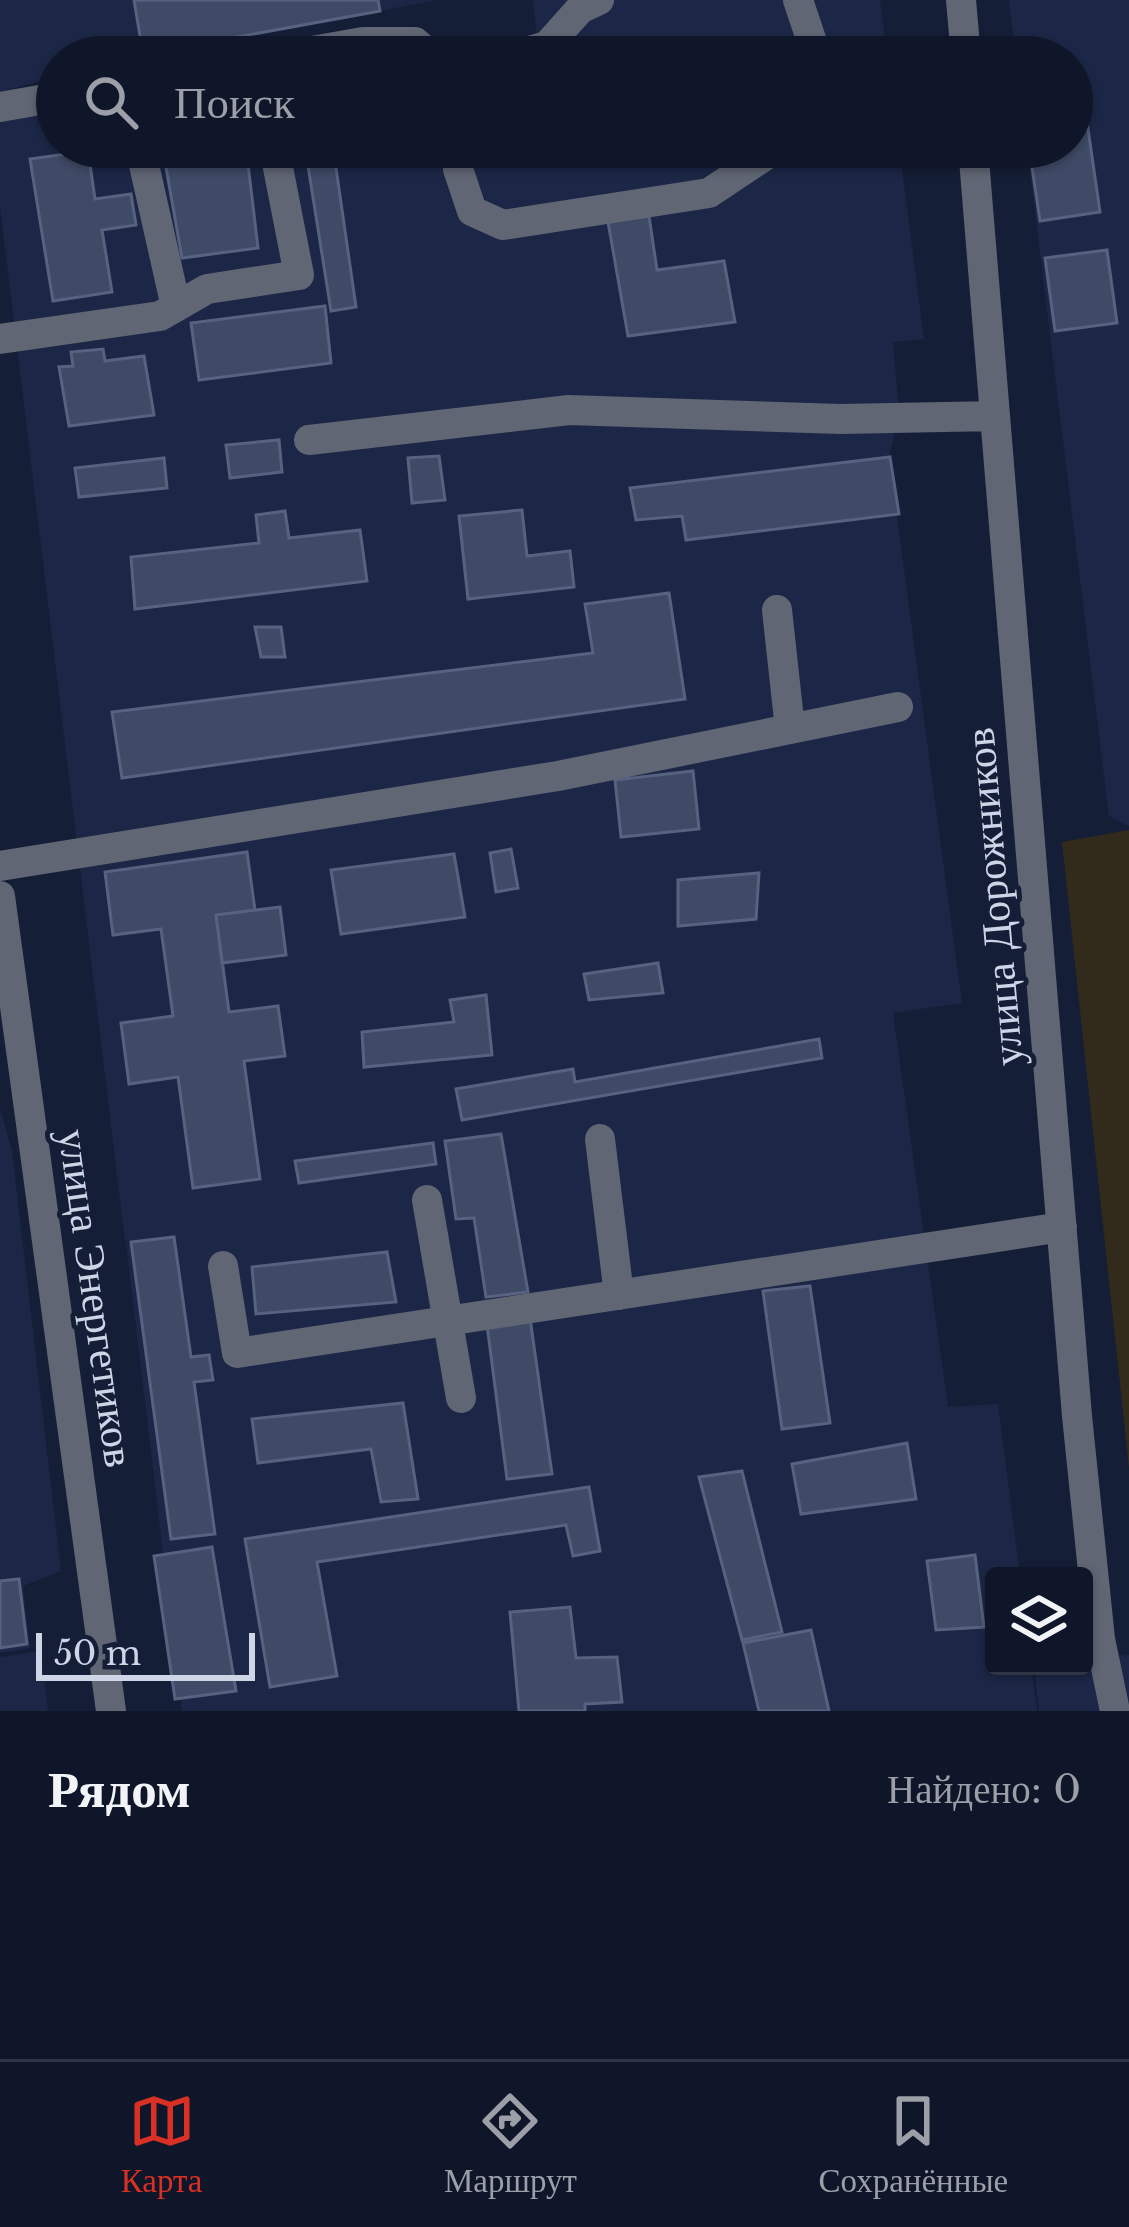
<!DOCTYPE html>
<html lang="ru">
<meta charset="utf-8">
<style>
body{margin:0;font-family:"Libre Baskerville",serif;background:#1e2335;color:#f1f3f6}
.controls{position:absolute;right:36px;bottom:36px;display:grid;overflow:hidden;border-radius:12px;box-shadow:0 3px 9px #0004}
.controls button{width:108px;height:108px;display:grid;place-items:center;padding:0;border:0;border-bottom:3px solid #303546;background:#101629;color:#f1f3f6;font:60px sans-serif}
.scale{position:absolute;left:36px;bottom:30px;width:219px;box-sizing:border-box;padding-left:12px;border:6px solid #ced5e7;border-top:0;font-size:33px;line-height:42px;white-space:nowrap;color:#ced5e7;-webkit-text-stroke:9px #151e37;paint-order:stroke}
.list{margin:0;padding:0;list-style:none}
h2{display:flex;justify-content:space-between;align-items:center;height:156px;margin:0;padding:0 48px;font-size:51px}
h2 small{font-size:39px;font-weight:400;color:#9c9fa8}
.icon{flex:none;width:66px;height:66px;fill:none;stroke:currentColor;stroke-width:2;stroke-linecap:round;stroke-linejoin:round}
.map{position:relative;flex:none;width:1129px;height:1711px;overflow:hidden}
.search{position:absolute;background:#101629;box-shadow:0 3px 9px #0004;left:36px;right:36px;top:36px;height:132px;display:flex;align-items:center;gap:30px;box-sizing:border-box;padding:0 42px;border-radius:66px;color:#9c9fa8;font-size:45px}
.sheet{height:348px;background:#101629}
nav{display:flex;justify-content:space-around;align-items:center;box-sizing:border-box;height:168px;border-top:3px solid #303546;background:#101629;font-size:33px;color:#9c9fa8}
nav a{display:grid;justify-items:center;gap:6px}
nav .on{color:#d93025}
.map>svg:first-child{display:block}
</style>
<div class="map">
<svg width="1129" height="1711" viewBox="0 0 1129 1711">
<rect width="100%" height="100%" fill="#151e37"/>
<path fill="#1c2747" d="M0,0H438L129,57H57V76L0,92Z
M533,0H880L887,57H424L537,39Z
M1009,0H1129V826L1109,816L1027,147H1072V57H1016Z
M57,109V147H899L924,339L893,342L899,411L889,457L962,1003L893,1013L948,1407L998,1404L1020,1576H994V1666H1031L1037,1711H182L126,1243L153,1240L125,1241L0,206V117Z
M0,1108L12,1151L61,1571L23,1586L30,1648L0,1653Z
M41,1651L48,1711H0V1657Z
M1129,1655V1711H1039L1034,1666H1084V1658Z"/>
<path fill="#322b1c" d="M1129,830V1468L1062,842Z"/>
<path fill="#3f4a66" stroke="#566280" stroke-width="3" d="M134,0H378L380,11L143,54Z
M770,39L773,57H728L726,43Z
M1085,108L1100,212L1040,221L1029,147H1072V110Z
M227,147H246L258,248L182,258L164,156Z
M305,147H333L356,307L331,311Z
M88,151L95,199L131,194L136,225L102,230L112,292L53,301L30,159Z
M649,216L657,270L724,261L735,322L628,336L608,222Z
M1107,250L1117,323L1055,331L1045,258Z
M325,306L331,363L199,380L191,323Z
M103,349L105,361L144,356L154,415L69,426L59,367L73,366L71,352Z
M279,440L282,472L230,478L226,445Z
M439,456L445,500L412,503L408,458Z
M890,457L899,514L686,540L682,516L636,520L630,488Z
M164,458L167,488L79,497L75,468Z
M522,510L527,556L570,551L574,587L468,599L459,516Z
M285,511L289,538L360,530L367,581L135,609L131,557L259,543L256,515Z
M669,593L685,699L122,778L112,712L593,653L585,604Z
M255,627H281L285,657H261Z
M693,771L699,829L621,837L615,780Z
M511,849L518,888L496,892L490,853Z
M247,852L255,910L216,915L229,1012L278,1006L285,1056L244,1061L260,1179L193,1188L178,1077L129,1084L121,1023L173,1016L161,929L113,935L105,872Z
M454,854L465,917L341,934L331,870Z
M759,873L756,919L678,926V880Z
M280,907L286,955L222,963L216,915Z
M658,963L663,993L589,1000L584,974Z
M486,995L492,1055L364,1067L362,1032L454,1022L450,1000Z
M819,1039L822,1058L462,1120L456,1089L573,1069L575,1082Z
M501,1134L528,1292L486,1297L474,1218L456,1219L445,1141Z
M433,1143L436,1164L299,1183L295,1161Z
M174,1237L191,1357L209,1355L213,1380L194,1382L215,1534L171,1539L131,1242Z
M387,1252L396,1302L256,1314L252,1267Z
M810,1286L830,1423L782,1429L763,1291Z
M530,1318L552,1474L507,1479L487,1325Z
M403,1403L418,1499L381,1502L371,1449L258,1463L252,1419Z
M907,1443L916,1499L801,1514L792,1464Z
M742,1471L782,1632L742,1640L699,1477Z
M589,1487L600,1551L573,1556L566,1525L317,1562L337,1676L270,1687L245,1539Z
M212,1547L236,1691L175,1699L154,1556Z
M975,1555L984,1627L936,1630L927,1561Z
M19,1579L27,1644L0,1648V1581Z
M570,1607L576,1658L617,1657L622,1702L585,1704V1711H519L510,1612Z
M811,1630L829,1711H759L743,1643Z"/>
<g fill="none" stroke-linecap="round" stroke-linejoin="round">
<path stroke="#616674" stroke-width="30" d="M798,0L811,39L808,57
M961,0L966,57
M278,57L363,42H415L432,57
M507,57L547,46L580,9L599,0
M0,107L57,97
M140,147L176,307
M456,147L458,169L472,211L503,225L709,193L778,147
M973,147L1077,1416L1100,1639L1115,1711
M0,339L160,316L207,289L299,275L274,147
M309,440L569,410L841,419L995,416
M777,610L790,729
M0,866L558,776L898,707
M0,896L111,1711
M600,1139L619,1295
M427,1200L461,1398
M223,1266L237,1353L1062,1227"/>
</g>
<g text-anchor="middle" stroke-width="10" stroke-linejoin="round" paint-order="stroke">
<g font-size="42" fill="#ced5e7" stroke="#151e37">
<text transform="translate(993 897) rotate(-95)" y="15">улица Дорожников</text>
<text transform="translate(97 1298) rotate(82)" y="15">улица Энергетиков</text>
</g>
</g>
</svg>
<div class="controls">
<button><svg class="icon" aria-label="layers" viewBox="0 0 24 24"><path d="M12 4l9 5-9 5-9-5zM3 14l9 5 9-5"/></svg></button>
</div>
<div class="scale">50 m</div>
<div class="search"><svg class="icon" aria-label="search" viewBox="0 0 24 24"><circle cx="10" cy="10" r="6"/><path d="M15 15l6 6"/></svg>Поиск</div>
</div>
<section class="sheet">
<h2>Рядом<small>Найдено: 0</small></h2>
<ul class="list">
</ul>
</section>
<nav>
<a class="on"><svg class="icon" aria-label="map" viewBox="0 0 24 24"><path d="M3 6l6-2 6 2 6-2v14l-6 2-6-2-6 2zM9 4v14M15 6v14"/></svg>Карта</a>
<a><svg class="icon" aria-label="directions" viewBox="0 0 24 24"><path d="M12 3l9 9-9 9-9-9zM9 14v-3h6M13 9l2 2-2 2"/></svg>Маршрут</a>
<a><svg class="icon" aria-label="saved" viewBox="0 0 24 24"><path d="M7 4h10v16l-5-4-5 4z"/></svg>Сохранённые</a>
</nav>
